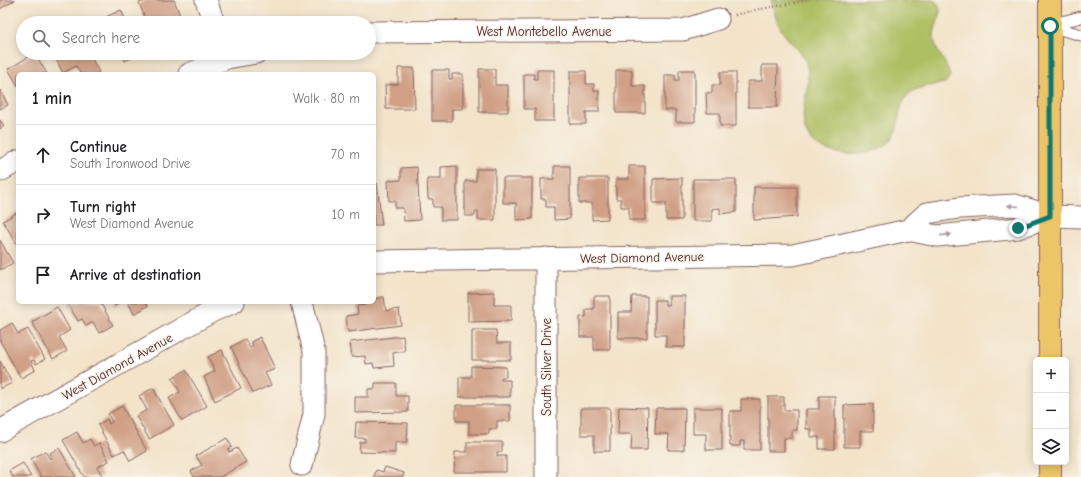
<!DOCTYPE html>
<meta charset="utf-8">
<style>
body{margin:0;font-family:"Comic Neue",sans-serif;background:#f2f2f2;color:#202124}
.controls{position:absolute;right:12px;bottom:12px;display:grid;overflow:hidden;border-radius:6px;box-shadow:0 2px 10px #0003}
.controls button{width:36px;height:36px;display:grid;place-items:center;padding:0;border:0;border-bottom:1px solid #e0e0e0;background:#fff;color:#202124;font:20px sans-serif}
.stop{position:absolute;width:12px;height:12px;margin:-9px;border:3px solid #0f766e;border-radius:50%;background:#fff}
.stop.end{background:#0f766e;border-color:#fff;box-shadow:0 1px 4px #0008}
.list{margin:0;padding:0;list-style:none}
h2{display:flex;justify-content:space-between;align-items:center;height:52px;margin:0;padding:0 16px;font-size:17px}
h2 small{font-size:13px;font-weight:400;color:#757577}
.list li{display:grid;grid-template-columns:26px 1fr auto;gap:12px;align-items:center;box-sizing:border-box;height:60px;padding:0 16px;border-top:1px solid #e0e0e0}
.list b{display:block;font-size:15px;white-space:nowrap}
.list p{margin:0;font-size:13px;white-space:nowrap;color:#757577}
.list em{font-size:13px;font-style:normal;color:#757577}
.icon{flex:none;width:22px;height:22px;fill:none;stroke:currentColor;stroke-width:2;stroke-linecap:round;stroke-linejoin:round}
.map{position:relative;flex:none;width:1081px;height:477px;overflow:hidden}
.search{position:absolute;background:#fff;box-shadow:0 2px 10px #0003;left:16px;top:16px;width:360px;height:44px;display:flex;align-items:center;gap:10px;box-sizing:border-box;padding:0 14px;border-radius:22px;color:#757577;font-size:15px}
.panel{position:absolute;background:#fff;box-shadow:0 2px 10px #0003;left:16px;top:72px;width:360px;height:232px;border-radius:6px}
.map>svg:first-child{display:block}
</style>
<div class="map">
<svg width="1081" height="477" viewBox="0 0 1081 477">
<rect width="100%" height="100%" fill="#f7f3e8"/>
<filter id="ink" filterUnits="userSpaceOnUse"><feTurbulence type="fractalNoise" baseFrequency=".025" numOctaves="2"/><feDisplacementMap in="SourceGraphic" scale="8" xChannelSelector="R" yChannelSelector="G"/><feConvolveMatrix kernelMatrix="1 2 1 2 8 2 1 2 1" color-interpolation-filters="sRGB"/></filter>
<filter id="wash" filterUnits="userSpaceOnUse"><feTurbulence type="fractalNoise" baseFrequency=".012" numOctaves="4" result="noise"/><feDisplacementMap in="SourceGraphic" scale="16" xChannelSelector="R" yChannelSelector="G"/><feGaussianBlur stdDeviation="0.9" result="paint"/><feColorMatrix in="noise" values="0 0 0 0 0 0 0 0 0 0 0 0 0 0 0 0 0 1.4 0 .05"/><feComposite in="paint" operator="in"/></filter>
<g filter="url(#wash)">
<rect width="100%" height="100%" fill="#f3e3c9"/>
<path fill="#aebf63" stroke="#7c6f47" d="M771,0H934C947,10 935,22 934,35C933,50 948,62 950,76L945,83C933,86 919,86 910,93C896,103 902,127 891,140C874,161 816,159 806,132C797,109 814,85 806,63C802,50 787,41 781,29C776,20 773,9 771,0Z"/>
<g id="blocks">
<path fill="#d09f85" d="M0,0H15L0,9Z
M147,0H174L183,23H147L139,3Z
M121,10L127,23H93Z
M35,53L47,74H18V86L8,69Z
M53,53H89L99,72L96,74H81L76,66L63,73Z
M122,53H142L125,61Z
M762,65H778L777,107H748V81H762Z
M398,68H414L415,109H386L385,85L398,84Z
M479,69H495V85H508V112H479Z
M432,70H449V79H452V74H463V109H452V121H432Z
M537,70H554V121H535V109H524V74H534V79H537Z
M616,70H632V86H645V113H616Z
M679,70H695V122H676V110H665V75H675V80H679Z
M570,71H586V84H594V91H599V112H586V124H570Z
M720,72H736V126H720V113H707L706,93H712V85H720Z
M0,90L8,105L0,109Z
M0,120L4,126L0,129Z
M457,166V220H441V207H433V199H428L427,179H441V167Z
M554,166H570V219L554,220V207H546V199H541V179H554Z
M629,166H645V220H629V207H621V199H616V179H629Z
M417,167L420,220L404,221L403,208H395V201H389L388,181L401,180V168Z
M476,169H495V220H478V211H475V216H465V181H476Z
M503,178H532V219L516,220V203H503Z
M579,178H608V219L592,220V203H579Z
M682,178V220H666V203H653V179Z
M693,179H736V212L720,214V208L712,209V221H693Z
M377,183L382,225H374V184Z
M754,187H797V217L754,220Z
M18,212V246L3,221Z
M0,240L13,263L0,270Z
M494,292V305H511V321L468,322V293Z
M594,296H610V350H594V337H580V317H586V309H594Z
M632,296H647V338H618V312H631Z
M669,296H685V347H666V335H655V300H665V305H669Z
M384,297L386,311L399,309L401,325L348,332L346,316L358,314L357,306L365,305V302H374V299Z
M71,302H100L113,325L99,333L93,322L86,326L82,319L78,321L68,304Z
M113,302H121L115,306Z
M128,302H146L148,306L134,314Z
M57,307L70,330L59,337L67,351L53,359L32,322Z
M12,323L18,334L28,329L45,359L36,364L34,360L31,361L35,370L21,378L0,341V330Z
M472,330H496L497,343H511V360H472Z
M403,336L405,351L393,353L394,366L374,368L373,363L366,364L365,356L352,357L350,342Z
M260,337L275,369L265,373L271,385L253,393L231,347L245,339L250,348L253,346L251,342Z
M222,350L241,388L215,401L204,377L215,371L208,357Z
M0,361L12,383L0,389Z
M471,366L506,367V377H501V380H510V397H459V377H471Z
M186,370L207,406L182,421L169,398L180,392L172,378Z
M375,383H396V396H408V412L355,413V397H368V389H375Z
M153,388L174,425L149,439L136,416L147,410L139,396Z
M819,396H835V449H819V437H811V429H806V409H819Z
M768,397H784V410H797V430H792V438H784V451H768Z
M741,399H760V450H744V441H740V446H730V411H741Z
M873,404V431H860V447H844V405Z
M456,405H510V421H497V429H489V434H469V421H456Z
M122,406L147,451L130,461L124,450L114,455L98,425L107,419L109,424L112,422L108,414Z
M619,407L648,408L647,450H631L632,434H618Z
M581,408H610V451H594V435H581Z
M656,408H685L684,450H668L669,434H655Z
M693,408H722V450H706V434H693Z
M356,422L408,423L407,442H395V453L359,452L360,442H365V438H355Z
M77,432L83,443L90,439L94,446L99,443L109,461L97,467L103,477H84L63,440Z
M227,438L232,447L228,449L229,452L237,448L246,462L220,477H194L191,471L202,465L196,456Z
M467,442H502V452H497V456H506V472H454L455,452H467Z
M59,448L76,477H41L31,459L45,451L50,459L52,457L50,453Z
M23,463L31,477H13L9,471Z
M385,467L404,473L403,477H374L376,470L383,472Z"/>
</g>
</g>
<g filter="url(#ink)">
<use href="#blocks" fill-opacity="0" stroke="#856462" stroke-width="1"/>
<g fill="none" stroke-linecap="round" stroke-linejoin="round">
<g stroke="#856462" stroke-width="13">
<path id="service" d="M1050,25L1081,17
M1050,26L1081,35"/>
</g>
<g stroke="#856462" stroke-width="23">
<path id="minor" d="M206,0L214,23
M369,32L683,30L718,19
M189,74L227,58L256,53
M0,171L18,161
M908,230L927,213L959,208L1015,205L1050,216L1081,217
M546,258V477
M374,261L793,255L908,230L937,236L1010,229L1018,228L1050,216
M302,302L314,351V414L302,465
M0,431L213,311L234,302"/>
</g>
<g stroke="#856462" stroke-width="24">
<path id="primary" d="M1050,0V360
M1050,462V477"/>
</g>
<path stroke="#856462" stroke-width="2.5" stroke-dasharray="1 3" stroke-linecap="butt" d="M735,15C759,8 783,6 807,0"/>
<use href="#service" stroke="#fff" stroke-width="11"/>
<use href="#minor" stroke="#fff" stroke-width="21"/>
<use href="#primary" stroke="#ecc569" stroke-width="22"/>
</g>
<defs><path id="oneway-solid" d="M-6-.8H1V-3.2L6.5 0L1 3.2V.8H-6Z"/></defs>
<g fill="#ae9aa0">
<use href="#oneway-solid" transform="translate(1013 206) rotate(-176)"/>
<use href="#oneway-solid" transform="translate(946 235) rotate(-6)"/>
</g>
</g>
<g fill="none" stroke-linecap="round" stroke-linejoin="round" filter="url(#ink)">
<path stroke="#0f766e" stroke-width="5" d="M1018,228L1050,216V26"/>
</g>
<g text-anchor="middle" stroke-width="3" stroke-linejoin="round" paint-order="stroke">
<g font-size="13" fill="#4a1f2b" stroke="#f7f3e8">
<text x="544" y="36">West Montebello Avenue</text>
<text transform="translate(642 257) rotate(-1)" y="5">West Diamond Avenue</text>
<text transform="translate(117 366) rotate(-29)" y="5">West Diamond Avenue</text>
<text transform="translate(546 367) rotate(-90)" y="5">South Silver Drive</text>
</g>
</g>
</svg>
<div class="controls">
<button>+</button>
<button>−</button>
<button><svg class="icon" aria-label="layers" viewBox="0 0 24 24"><path d="M12 4l9 5-9 5-9-5zM3 14l9 5 9-5"/></svg></button>
</div>
<div class="stop" style="left:1050px;top:26px"></div>
<div class="stop end" style="left:1018px;top:228px"></div>
<div class="search"><svg class="icon" aria-label="search" viewBox="0 0 24 24"><circle cx="10" cy="10" r="6"/><path d="M15 15l6 6"/></svg>Search here</div>
<section class="panel">
<h2>1 min<small>Walk · 80 m</small></h2>
<ul class="list">
<li><svg class="icon" aria-label="ahead" viewBox="0 0 24 24"><path d="M12 20V5M6 11l6-6 6 6"/></svg><div><b>Continue</b><p>South Ironwood Drive</p></div><em>70 m</em></li>
<li><svg class="icon" aria-label="right" viewBox="0 0 24 24"><path d="M7 20v-9h11M14 6l5 5-5 5"/></svg><div><b>Turn right</b><p>West Diamond Avenue</p></div><em>10 m</em></li>
<li><svg class="icon" aria-label="arrive" viewBox="0 0 24 24"><path d="M6 21V4h12l-3 4 3 4H6"/></svg><div><b>Arrive at destination</b></div></li>
</ul>
</section>
</div>
